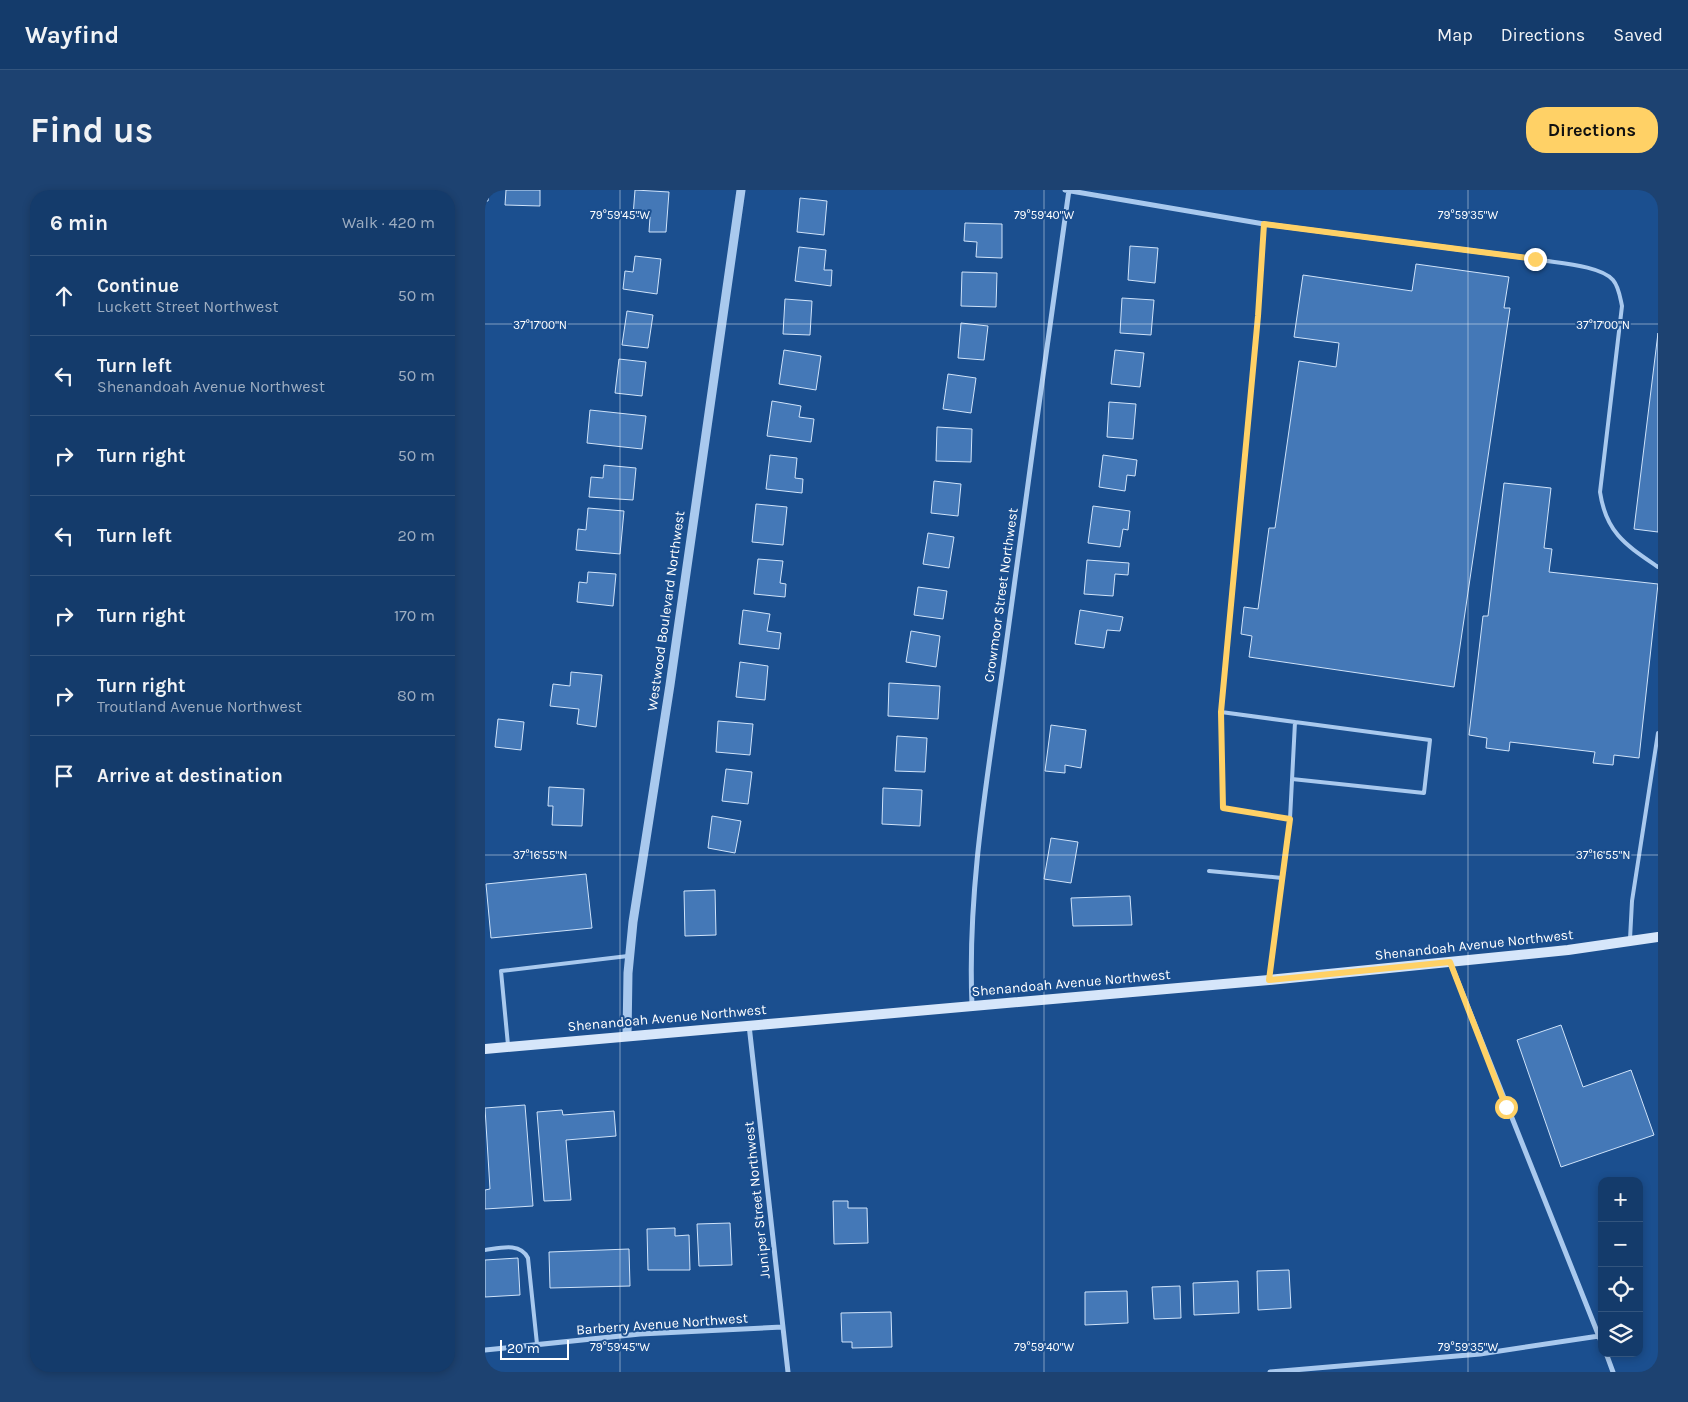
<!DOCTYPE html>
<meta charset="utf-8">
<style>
:root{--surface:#143b6b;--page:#1d4271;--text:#f1f3f6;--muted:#9dadc1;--line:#33557e;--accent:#ffd166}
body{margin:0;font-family:Karla,sans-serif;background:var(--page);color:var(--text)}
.controls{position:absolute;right:15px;bottom:15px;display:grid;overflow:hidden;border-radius:10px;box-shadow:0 2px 8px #0003}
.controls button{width:45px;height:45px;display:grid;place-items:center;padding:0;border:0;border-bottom:1px solid var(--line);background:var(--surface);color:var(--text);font:25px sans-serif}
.scale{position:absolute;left:15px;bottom:12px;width:69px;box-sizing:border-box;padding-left:5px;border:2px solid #fff;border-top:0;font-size:14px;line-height:18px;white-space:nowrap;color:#fff;-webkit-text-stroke:4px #1b4f8f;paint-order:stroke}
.stop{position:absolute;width:15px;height:15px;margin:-11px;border:4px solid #ffd166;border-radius:50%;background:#fff}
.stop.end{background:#ffd166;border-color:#fff;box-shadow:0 1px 5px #0008}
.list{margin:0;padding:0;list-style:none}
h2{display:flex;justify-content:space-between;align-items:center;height:65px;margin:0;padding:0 20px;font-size:21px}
h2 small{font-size:16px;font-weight:400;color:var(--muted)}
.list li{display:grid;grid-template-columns:32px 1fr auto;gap:15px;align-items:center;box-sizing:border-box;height:80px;padding:0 20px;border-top:1px solid var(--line)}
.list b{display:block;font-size:19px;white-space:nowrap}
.list p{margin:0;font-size:16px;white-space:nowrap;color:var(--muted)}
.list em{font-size:16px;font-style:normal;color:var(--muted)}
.icon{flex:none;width:28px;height:28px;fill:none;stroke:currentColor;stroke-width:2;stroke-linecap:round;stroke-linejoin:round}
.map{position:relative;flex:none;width:1173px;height:1182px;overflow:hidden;border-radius:20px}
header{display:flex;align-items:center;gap:30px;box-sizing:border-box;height:70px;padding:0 25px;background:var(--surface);border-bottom:1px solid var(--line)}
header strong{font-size:24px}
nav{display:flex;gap:28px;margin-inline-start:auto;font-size:18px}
.intro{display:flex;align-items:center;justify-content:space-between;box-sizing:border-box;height:120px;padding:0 30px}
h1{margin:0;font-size:35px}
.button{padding:12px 22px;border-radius:20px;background:var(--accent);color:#111;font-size:18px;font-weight:700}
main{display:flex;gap:30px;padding:0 30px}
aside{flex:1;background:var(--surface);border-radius:20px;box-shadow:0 2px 8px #0003}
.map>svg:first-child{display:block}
</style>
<header>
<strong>Wayfind</strong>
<nav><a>Map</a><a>Directions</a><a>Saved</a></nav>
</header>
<div class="intro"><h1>Find us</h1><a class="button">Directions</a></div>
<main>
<aside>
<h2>6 min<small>Walk · 420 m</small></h2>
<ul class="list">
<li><svg class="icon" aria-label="ahead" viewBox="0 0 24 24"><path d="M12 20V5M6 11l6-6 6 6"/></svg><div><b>Continue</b><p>Luckett Street Northwest</p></div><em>50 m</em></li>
<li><svg class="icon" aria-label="left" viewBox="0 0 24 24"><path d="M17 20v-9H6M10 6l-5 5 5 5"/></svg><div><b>Turn left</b><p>Shenandoah Avenue Northwest</p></div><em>50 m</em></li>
<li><svg class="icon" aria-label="right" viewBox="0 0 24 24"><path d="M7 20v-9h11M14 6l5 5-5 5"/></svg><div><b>Turn right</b></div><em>50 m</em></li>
<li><svg class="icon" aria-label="left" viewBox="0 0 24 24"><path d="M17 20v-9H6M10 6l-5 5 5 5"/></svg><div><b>Turn left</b></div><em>20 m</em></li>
<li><svg class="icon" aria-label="right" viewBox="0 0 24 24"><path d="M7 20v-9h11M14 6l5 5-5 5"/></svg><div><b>Turn right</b></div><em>170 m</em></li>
<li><svg class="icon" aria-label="right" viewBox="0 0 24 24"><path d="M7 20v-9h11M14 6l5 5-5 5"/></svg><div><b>Turn right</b><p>Troutland Avenue Northwest</p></div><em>80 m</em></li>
<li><svg class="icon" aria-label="arrive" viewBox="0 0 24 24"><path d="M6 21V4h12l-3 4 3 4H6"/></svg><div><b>Arrive at destination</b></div></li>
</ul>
</aside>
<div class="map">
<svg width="1173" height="1182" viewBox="0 0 1173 1182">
<rect width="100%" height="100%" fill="#1b4f8f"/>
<path fill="#4478b7" stroke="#cfe3fa" d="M0,0H4L3,11H0Z
M21,0H55V16L20,15Z
M150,0L184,2L181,42H164L165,27L148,26Z
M315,8L342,11L339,45L312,42Z
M480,33L517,34V68L491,67L492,52L479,51Z
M645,56L673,58L670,93L643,90Z
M314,57L341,60L339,80H347L346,96L310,91Z
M150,66L176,69L172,104L138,99L140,81L148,82Z
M931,74L1024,87L1019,118H1025L969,497L764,467L767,446L756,444L759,417L773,419L784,338H790L814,171L851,177L854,153L809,147L818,85L927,101Z
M477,82L512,83L511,117L476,116Z
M637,108L669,110L666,145L635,143Z
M300,109L327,111L325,145L298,144Z
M142,121L168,125L163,158L137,155Z
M476,133L503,136L499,170L473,168Z
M1173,143V342L1149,339Z
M299,160L336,166L331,200L294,194Z
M630,160L659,163L655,197L626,194Z
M134,169L161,172L157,206L130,203Z
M463,184L491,188L486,223L458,219Z
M287,211L316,216L314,227L329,229L326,252L282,246Z
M624,212L651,214L648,249L622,247Z
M105,220L161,226L157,259L102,253Z
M452,237L487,239L486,272L451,271Z
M285,265L312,268L310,288L318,289L317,303L281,299Z
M618,265L652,270L650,286L642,285L640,301L614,297Z
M119,275L151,278L148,310L104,307L106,287L118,288Z
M449,291L476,294L473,326L446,323Z
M1019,293L1066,298L1059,358L1067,359L1064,382L1173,394L1154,568L1129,565L1128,575L1108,573L1110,562L1025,552L1024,561L1001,558L1002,548L984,545L998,426H1003Z
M271,314L302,317L298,355L267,352Z
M608,316L645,321L643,340L638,339L635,357L603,353Z
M103,318L139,321L135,364L91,360L93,339L101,340Z
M443,343L469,347L464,378L438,374Z
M273,369L298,371L295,393L301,394L300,407L269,404Z
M602,370L644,373L643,385L630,384L628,406L599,404Z
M103,382L131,384L128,416L92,412L94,392L102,393Z
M433,397L462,401L458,429L429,425Z
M258,420L285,424L282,441L296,443L294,459L254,454Z
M595,420L638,427L635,441L622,440L619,458L590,454Z
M426,441L455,446L451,477L421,472Z
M255,472L283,476L280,510L251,507Z
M86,482L117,485L111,537L92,534L94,519L65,516L68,494L85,496Z
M404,493L455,496L453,529L403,526Z
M13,529L39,532L36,560L10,557Z
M233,531L268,534L265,565L231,562Z
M566,535L601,540L596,578L580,575V583L560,581Z
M412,546L442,548L440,582L410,581Z
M241,579L267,582L263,614L237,611Z
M64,597L99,599L97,636L67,635L68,616H63Z
M398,598L437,600L435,636L397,634Z
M227,626L256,631L250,663L223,658Z
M566,648L593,652L586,693L559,689Z
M101,684L107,738L6,748L1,694Z
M230,700L231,745L200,746L199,701Z
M645,706L647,735L588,736L586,708Z
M1076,835L1098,897L1146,880L1169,945L1076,977L1032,850Z
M40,915L48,1016L0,1019V1000L5,999L0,918Z
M77,920L78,925L129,921L131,946L81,950L86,1010L59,1011L52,922Z
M348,1011H363V1018H382L383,1053L349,1054Z
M245,1033L247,1075L214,1076L212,1034Z
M190,1038V1046L204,1045L205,1080H163L162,1039Z
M144,1059L145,1096L65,1098L64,1062Z
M33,1068L35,1105L0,1107V1070Z
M804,1080L806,1118L773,1120L772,1081Z
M753,1091L754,1123L709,1125L708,1093Z
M695,1096L696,1128L669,1129L667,1097Z
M642,1101L643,1133L600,1135V1102Z
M406,1122L407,1157L367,1158V1152H357L356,1123Z"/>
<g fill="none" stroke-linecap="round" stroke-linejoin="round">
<path stroke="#a9c9ee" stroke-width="4" d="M779,34L773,126L736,522L810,532L805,629L784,790
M1050,69C1070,73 1115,75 1128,90C1134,97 1135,107 1137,116L1115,302C1121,343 1141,355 1173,377
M736,522L738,618L805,629
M807,589L939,603L945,550L810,532
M724,681L797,688
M1145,749L1147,711L1173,543
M23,855L16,781L143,766
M0,1060C15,1058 35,1052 43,1068L52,1154"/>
<path stroke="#a9c9ee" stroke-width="5" d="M580,0L779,34L1050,69
M965,772L1117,1154
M487,815C482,699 503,584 519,470C540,313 562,157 584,0
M264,835L303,1182
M0,1160L155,1144L297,1137
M1121,1163L1128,1182
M785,1182L995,1164L1114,1146"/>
<path stroke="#a9c9ee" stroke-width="9" d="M142,846L143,783L148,732L185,495L256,0"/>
<path stroke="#d6e6fa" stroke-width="10" d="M0,859L784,790L1083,760L1173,747"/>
</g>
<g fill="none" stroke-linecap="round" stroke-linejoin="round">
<path stroke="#ffd166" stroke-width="6" d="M1021,917L965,772L784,790L805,629L738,618L736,522L773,126L779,34L1050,69"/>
</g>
<path fill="none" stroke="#fff" stroke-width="1" stroke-opacity="0.45" d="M135,0V1182M559,0V1182M983,0V1182M0,134H1173M0,665H1173"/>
<g text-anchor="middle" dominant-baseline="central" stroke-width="4" stroke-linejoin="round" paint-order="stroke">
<g font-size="14" fill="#fff" stroke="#1b4f8f">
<text transform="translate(516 405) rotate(-82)">Crowmoor Street Northwest</text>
<text transform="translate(181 421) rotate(-82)">Westwood Boulevard Northwest</text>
<text transform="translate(989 755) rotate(-6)">Shenandoah Avenue Northwest</text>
<text transform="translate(586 793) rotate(-5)">Shenandoah Avenue Northwest</text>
<text transform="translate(182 828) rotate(-5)">Shenandoah Avenue Northwest</text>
<text transform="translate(272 1010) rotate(-96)">Juniper Street Northwest</text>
<text transform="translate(177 1134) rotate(-4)">Barberry Avenue Northwest</text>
</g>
</g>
<g font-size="12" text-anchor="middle" fill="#fff" stroke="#1b4f8f" stroke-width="4" stroke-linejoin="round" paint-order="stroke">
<text x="135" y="29">79°59'45"W</text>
<text x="559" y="29">79°59'40"W</text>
<text x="983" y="29">79°59'35"W</text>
<text x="55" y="139">37°17'00"N</text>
<text x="1118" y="139">37°17'00"N</text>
<text x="55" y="669">37°16'55"N</text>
<text x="1118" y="669">37°16'55"N</text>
<text x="135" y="1161">79°59'45"W</text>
<text x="559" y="1161">79°59'40"W</text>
<text x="983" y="1161">79°59'35"W</text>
</g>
</svg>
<div class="controls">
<button>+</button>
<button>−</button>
<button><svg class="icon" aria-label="locate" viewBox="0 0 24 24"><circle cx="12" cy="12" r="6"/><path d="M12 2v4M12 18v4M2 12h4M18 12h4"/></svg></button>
<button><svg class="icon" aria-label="layers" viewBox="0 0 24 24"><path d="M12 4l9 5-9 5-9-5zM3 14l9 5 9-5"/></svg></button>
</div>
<div class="scale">20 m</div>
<div class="stop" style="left:1021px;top:917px"></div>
<div class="stop end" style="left:1050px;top:69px"></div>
</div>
</main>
